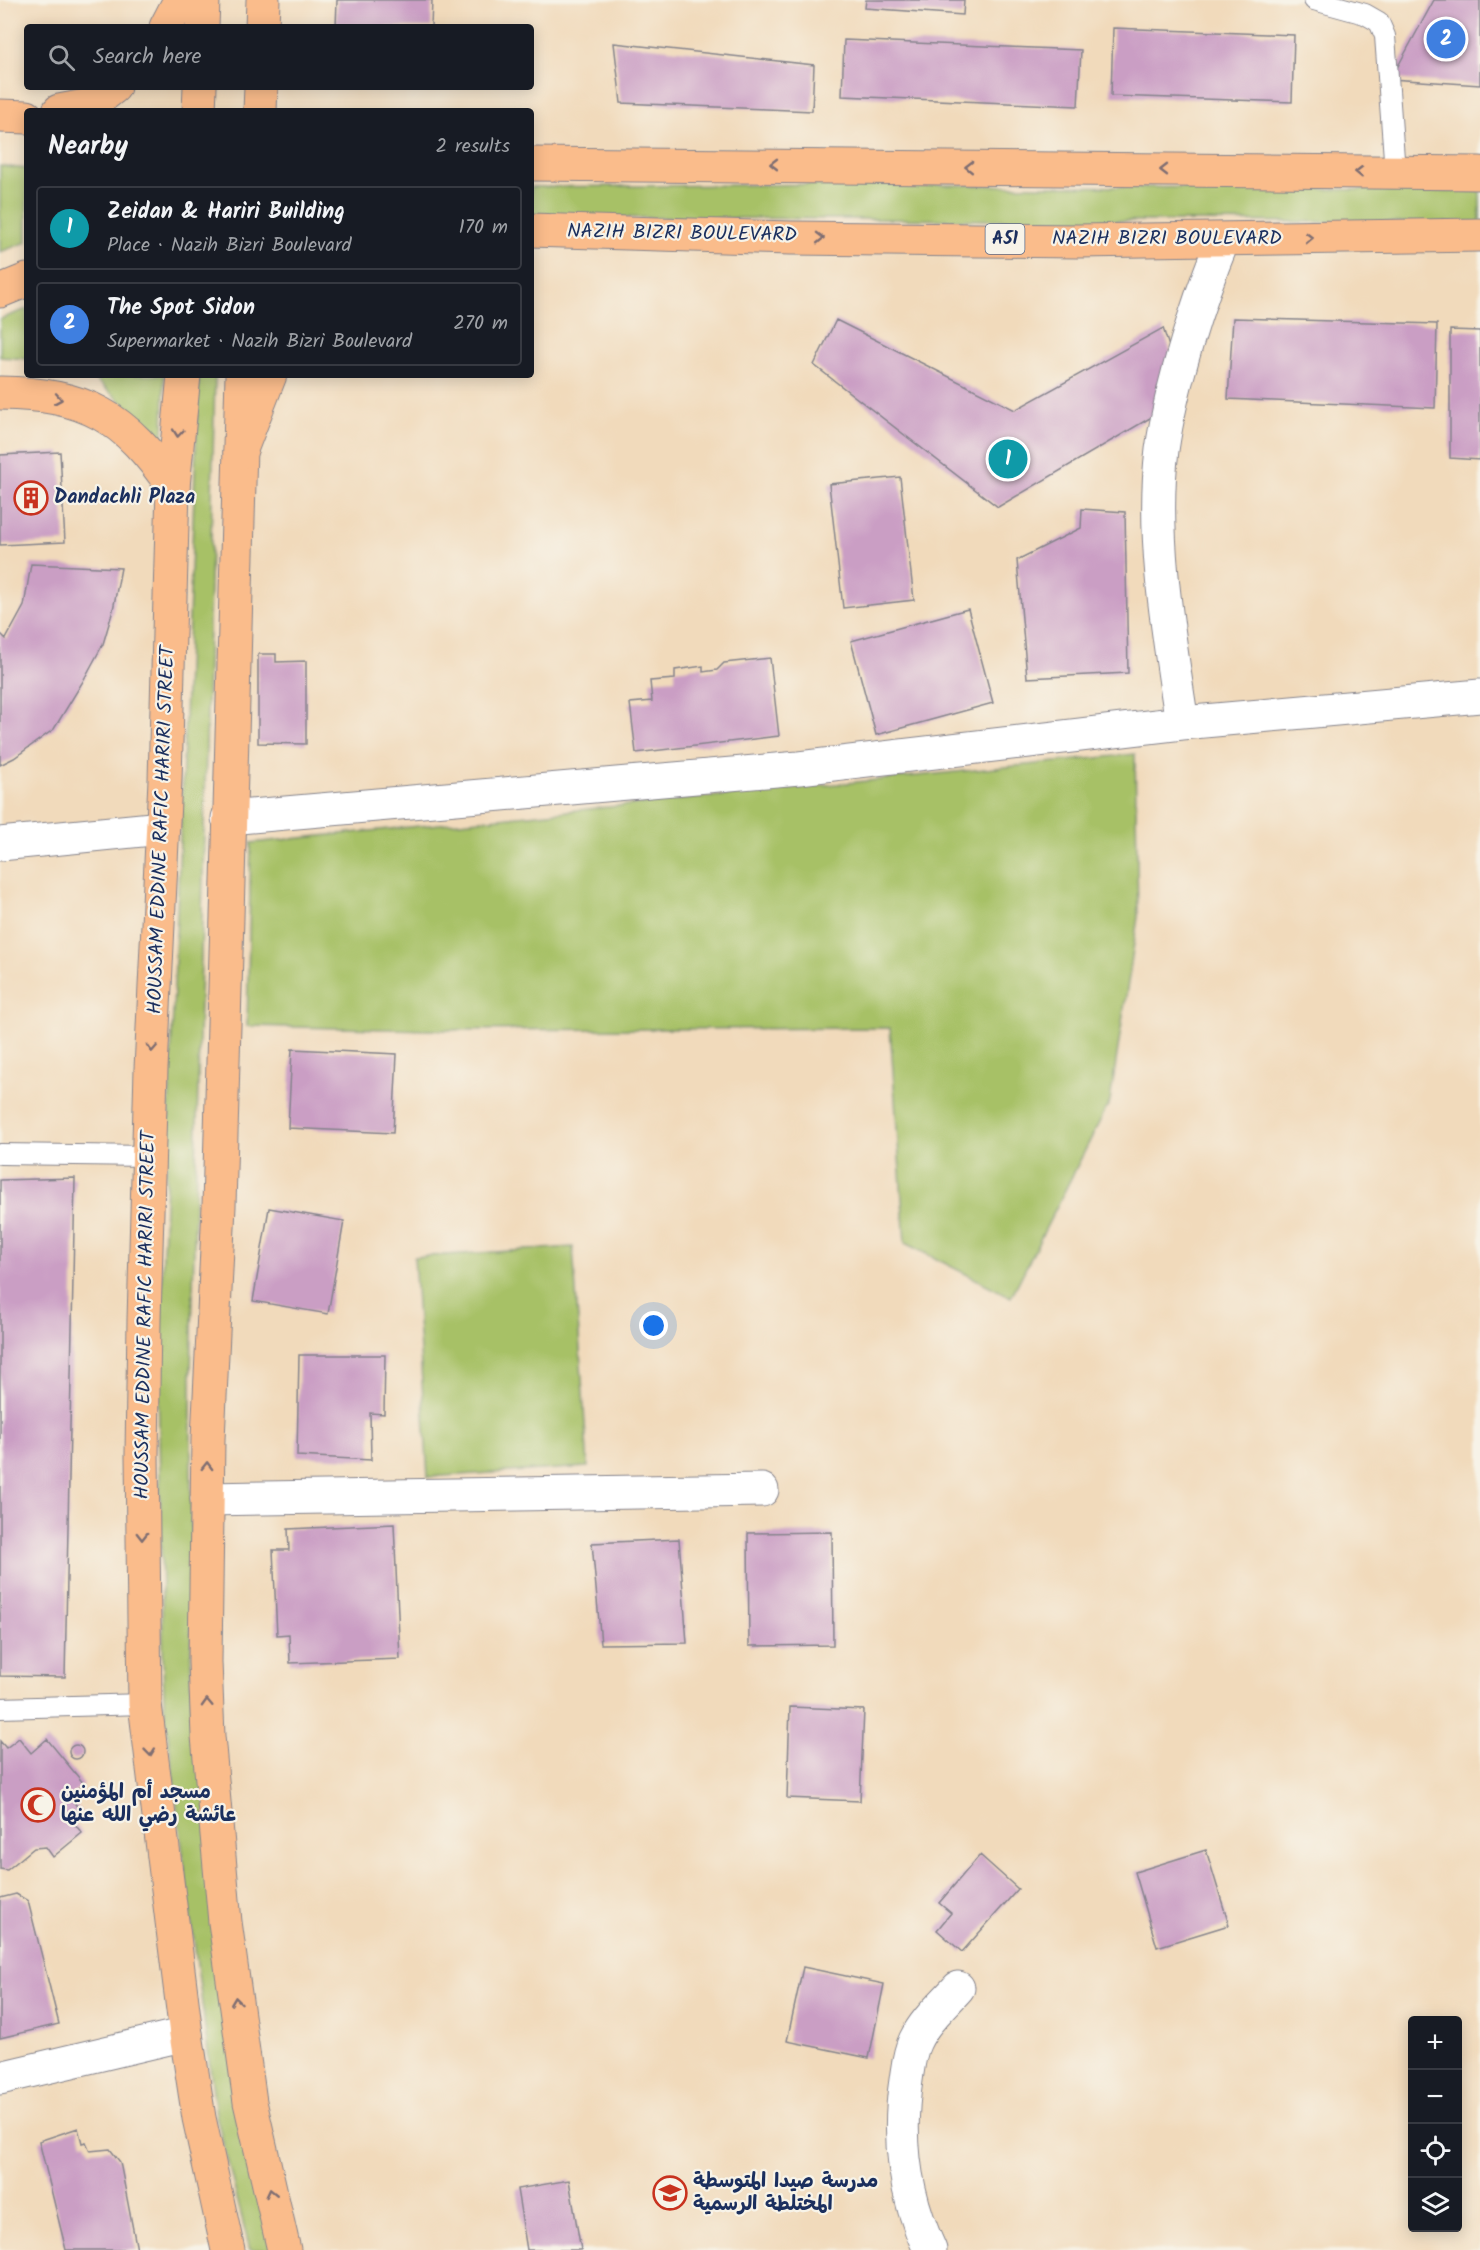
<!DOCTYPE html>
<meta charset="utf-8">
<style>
:root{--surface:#171b24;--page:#242831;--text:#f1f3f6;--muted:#9ea1a6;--line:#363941;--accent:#0b8043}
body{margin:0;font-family:Kalam,"Playpen Sans Arabic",sans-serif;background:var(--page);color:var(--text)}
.controls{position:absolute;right:18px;bottom:18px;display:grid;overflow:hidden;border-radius:6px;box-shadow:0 3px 15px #0003}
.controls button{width:54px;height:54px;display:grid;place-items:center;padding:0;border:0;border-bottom:2px solid var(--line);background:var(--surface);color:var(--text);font:30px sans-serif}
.you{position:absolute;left:654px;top:1326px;width:21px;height:21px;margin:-15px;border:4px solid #fff;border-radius:50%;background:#1a73e8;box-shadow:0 0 0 9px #1a73e833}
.badge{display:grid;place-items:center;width:39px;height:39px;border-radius:50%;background:var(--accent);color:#fff;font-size:20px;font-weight:700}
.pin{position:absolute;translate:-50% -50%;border:3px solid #fff;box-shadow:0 2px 6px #0006}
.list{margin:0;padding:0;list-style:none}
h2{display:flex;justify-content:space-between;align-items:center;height:78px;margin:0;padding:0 24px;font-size:26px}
h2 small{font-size:20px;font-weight:400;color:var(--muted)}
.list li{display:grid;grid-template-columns:39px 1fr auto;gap:18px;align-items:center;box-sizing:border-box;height:84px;margin:0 12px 12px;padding:0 12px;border:2px solid var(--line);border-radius:6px}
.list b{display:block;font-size:22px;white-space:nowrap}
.list p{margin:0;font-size:20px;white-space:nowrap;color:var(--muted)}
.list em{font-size:20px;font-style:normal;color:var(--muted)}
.icon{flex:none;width:33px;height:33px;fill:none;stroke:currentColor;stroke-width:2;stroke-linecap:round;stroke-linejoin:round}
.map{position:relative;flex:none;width:1480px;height:2250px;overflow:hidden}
.search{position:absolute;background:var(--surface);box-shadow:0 3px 15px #0003;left:24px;top:24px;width:510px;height:66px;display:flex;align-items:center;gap:15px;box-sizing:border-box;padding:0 21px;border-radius:6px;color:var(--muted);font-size:22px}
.panel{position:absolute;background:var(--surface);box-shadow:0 3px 15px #0003;left:24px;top:108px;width:510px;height:270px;border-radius:6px}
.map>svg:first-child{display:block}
</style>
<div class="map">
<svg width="1480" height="2250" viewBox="0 0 1480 2250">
<rect width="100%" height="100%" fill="#f7f3e8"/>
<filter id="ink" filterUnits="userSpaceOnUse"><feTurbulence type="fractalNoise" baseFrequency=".0167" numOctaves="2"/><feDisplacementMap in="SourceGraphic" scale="12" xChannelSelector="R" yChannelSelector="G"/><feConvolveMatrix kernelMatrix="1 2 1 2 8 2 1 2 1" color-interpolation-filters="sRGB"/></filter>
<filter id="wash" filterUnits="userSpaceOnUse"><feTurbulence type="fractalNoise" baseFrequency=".008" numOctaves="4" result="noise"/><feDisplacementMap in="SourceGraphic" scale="24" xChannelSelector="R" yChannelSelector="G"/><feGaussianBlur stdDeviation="1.35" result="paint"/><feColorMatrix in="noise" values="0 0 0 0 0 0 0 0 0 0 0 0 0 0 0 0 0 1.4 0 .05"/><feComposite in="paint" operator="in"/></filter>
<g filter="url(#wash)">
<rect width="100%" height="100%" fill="#f1dabb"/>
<path fill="#a7c166" stroke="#617862" stroke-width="1.5" d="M0,166L27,169V242L0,252Z
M858,184L1480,191V223L531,217V187Z
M27,309V359L0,357V319Z
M90,375H164L163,450L141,419Z
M199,375H215L191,1375V1701L273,2250H250L216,2115L164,1703L158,1377Z
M1135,754L1138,917L1110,1101L1011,1297L905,1243L890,1028L431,1030L247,1026L251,843Z
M573,1247L588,1467L428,1477L414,1257Z"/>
<g id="blocks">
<path fill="#ca9ec4" d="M337,0H432L431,27H336Z
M866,0H964L963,15L865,8Z
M1434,0H1480V85L1391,79Z
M1113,28L1294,35L1292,102L1111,96Z
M844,40L1081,50L1078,106L842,96Z
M614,43L814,65L812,111L621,103Z
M1233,318L1437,324L1435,408L1228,399Z
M836,320L1015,410L1163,328L1175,365L1162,411L998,507L814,365Z
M1450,330L1480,331V460L1450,458Z
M60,452L65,542L0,545V455Z
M900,477L914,600L843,608L829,484Z
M1082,509L1125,512L1128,673L1027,678L1017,560L1081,528Z
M31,564L121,568L113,610L103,644L82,683L54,729L14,758L0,765V633L6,639L24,606Z
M968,609L993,703L876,735L851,641Z
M258,654H276V662L306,661V744L258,743Z
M770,658L779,736L636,753L630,703L652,701L650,681L675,679V670L703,666V672L717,670L724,663Z
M292,1049L397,1054L393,1133L288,1128Z
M75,1178L65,1677L0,1676V1180Z
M269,1208L344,1221L328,1314L253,1301Z
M299,1355H385L384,1414L370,1413L371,1460L297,1456Z
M394,1524L400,1659L290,1663L289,1634L277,1635L273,1550H289L288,1529Z
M832,1532L833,1645L749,1646L748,1533Z
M679,1539L687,1643L601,1644L592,1543Z
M790,1707L864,1710L860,1801L787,1798Z
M19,1738L31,1753L47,1739L84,1784L69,1796L83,1814L73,1822L82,1833L53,1857L46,1847L34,1848L7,1870L0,1869V1741L6,1748Z
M69 1752a7 7 0 1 1 14 0a7 7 0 1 1-14 0Z
M1206,1850L1229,1925L1157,1947L1135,1872Z
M980,1855L1018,1889L962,1952L937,1930L951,1913L939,1903Z
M16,1894L28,1901L59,2024L0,2038V1898Z
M803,1967L884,1984L869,2058L787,2041Z
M78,2128L82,2143L86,2142L90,2151L110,2149L120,2162L137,2250H66L39,2141Z
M569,2180L581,2250H527L517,2189Z"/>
</g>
</g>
<g filter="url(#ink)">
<use href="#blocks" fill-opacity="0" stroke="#86848c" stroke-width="1.5"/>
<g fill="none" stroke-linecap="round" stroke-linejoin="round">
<defs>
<path id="lane" d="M1314,0L1365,14L1379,22L1385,36L1395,172
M0,1154L149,1156
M0,1708L145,1704"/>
<path id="street" d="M1182,723C1169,637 1151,536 1162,450C1171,386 1198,300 1223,240
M228,818L799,768L1182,723L1480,696
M0,844L162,828
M207,1499L762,1490
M0,2078L186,2034
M930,2250C905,2197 897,2138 906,2080C908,2067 909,2053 915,2041C925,2020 944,2004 958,1988"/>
<path id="primary" d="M202,27L203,0
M262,27L263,0
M199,111L200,87
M260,111L261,87
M184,375L173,487L165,780L151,1069L144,1320L142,1455L145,1704L186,2034L199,2118L228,2250
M242,375L219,1206L208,1439L205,1662L208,1736L225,1922L250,2102L284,2250"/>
<path id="highway" d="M166,27L180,0
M59,111L91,105L114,87
M0,116L27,117
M531,164L1480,173
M531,230L791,238L1078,241L1480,235
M0,291L27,280
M0,393C86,394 125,416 173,487
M240,452L270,375"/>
</defs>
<use href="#lane" stroke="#86848c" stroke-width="22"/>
<use href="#street" stroke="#86848c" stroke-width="35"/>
<use href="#primary" stroke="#86848c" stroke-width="35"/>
<use href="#highway" stroke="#86848c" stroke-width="35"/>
<use href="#lane" stroke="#fff" stroke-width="20"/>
<use href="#street" stroke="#fff" stroke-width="33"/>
<use href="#primary" stroke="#fabc8b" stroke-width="33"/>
<use href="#highway" stroke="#fabc8b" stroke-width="33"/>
</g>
<defs><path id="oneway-chevron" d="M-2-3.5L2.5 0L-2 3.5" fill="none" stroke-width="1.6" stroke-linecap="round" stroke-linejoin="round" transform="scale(1.5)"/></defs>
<g stroke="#7f6e72">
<use href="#oneway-chevron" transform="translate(774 164) rotate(-180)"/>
<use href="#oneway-chevron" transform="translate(969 167) rotate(-179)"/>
<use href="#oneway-chevron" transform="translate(1164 170) rotate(-180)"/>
<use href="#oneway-chevron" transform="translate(1359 172) rotate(-179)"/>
<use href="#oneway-chevron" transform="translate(820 238) rotate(-1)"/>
<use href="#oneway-chevron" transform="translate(1309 238) rotate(-1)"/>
<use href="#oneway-chevron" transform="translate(58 399) rotate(10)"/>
<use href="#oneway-chevron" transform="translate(178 433) rotate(95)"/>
<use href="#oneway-chevron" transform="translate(152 1048) rotate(93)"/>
<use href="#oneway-chevron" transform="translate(207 1466) rotate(-89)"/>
<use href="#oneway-chevron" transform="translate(142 1536) rotate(90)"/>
<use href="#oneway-chevron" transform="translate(207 1703) rotate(-92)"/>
<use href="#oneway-chevron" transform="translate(150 1752) rotate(84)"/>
<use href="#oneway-chevron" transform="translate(236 2001) rotate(-98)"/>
<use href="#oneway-chevron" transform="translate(271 2193) rotate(-103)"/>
</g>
</g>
<defs>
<symbol id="building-ring" viewBox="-11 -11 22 22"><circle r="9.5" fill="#f7f3e8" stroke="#c8321e" stroke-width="1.5"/><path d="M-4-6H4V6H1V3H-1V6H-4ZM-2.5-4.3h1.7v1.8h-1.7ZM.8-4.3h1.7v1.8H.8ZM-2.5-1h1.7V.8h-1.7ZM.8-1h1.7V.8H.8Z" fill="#c8321e"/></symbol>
<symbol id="mosque-ring" viewBox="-11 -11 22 22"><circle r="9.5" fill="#f7f3e8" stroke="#c8321e" stroke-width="1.5"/><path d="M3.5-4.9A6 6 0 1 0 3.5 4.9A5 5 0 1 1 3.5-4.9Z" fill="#c8321e"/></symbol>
<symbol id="school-ring" viewBox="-11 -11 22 22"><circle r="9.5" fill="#f7f3e8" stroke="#c8321e" stroke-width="1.5"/><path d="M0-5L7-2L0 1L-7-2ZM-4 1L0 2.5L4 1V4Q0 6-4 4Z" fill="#c8321e"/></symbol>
</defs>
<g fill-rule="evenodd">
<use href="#building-ring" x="12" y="479" width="38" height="38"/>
<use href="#mosque-ring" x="19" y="1786" width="38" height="38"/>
<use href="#school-ring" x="651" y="2174" width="38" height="38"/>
</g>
<g text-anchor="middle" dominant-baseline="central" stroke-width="4.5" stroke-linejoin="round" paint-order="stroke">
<rect fill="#f7f3e8" stroke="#5d6a87" stroke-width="1.5" x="985.5" y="224" width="39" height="30" rx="4.5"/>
<g font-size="18" font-weight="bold" fill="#1b2f5e">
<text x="1005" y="239">A51</text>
</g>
<g font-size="20" fill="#1b2f5e" stroke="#f7f3e8">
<text transform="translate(682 234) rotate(1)">NAZIH BIZRI BOULEVARD</text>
<text x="1167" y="239">NAZIH BIZRI BOULEVARD</text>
<text transform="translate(162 830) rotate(-88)">HOUSSAM EDDINE RAFIC HARIRI STREET</text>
<text transform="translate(146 1315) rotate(-89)">HOUSSAM EDDINE RAFIC HARIRI STREET</text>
</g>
<g font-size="20" font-weight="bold" fill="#1b2f5e" stroke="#f7f3e8" text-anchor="start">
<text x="54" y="498">Dandachli Plaza</text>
<text x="61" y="1793">مسجد أم المؤمنين<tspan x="61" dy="23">عائشة رضي الله عنها</tspan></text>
<text x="693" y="2182">مدرسة صيدا المتوسطة<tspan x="693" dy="23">المختلطة الرسمية</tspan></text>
</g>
</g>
</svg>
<div class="controls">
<button>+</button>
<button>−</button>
<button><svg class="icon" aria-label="locate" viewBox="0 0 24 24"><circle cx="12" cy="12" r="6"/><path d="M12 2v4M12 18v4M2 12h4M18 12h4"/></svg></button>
<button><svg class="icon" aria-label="layers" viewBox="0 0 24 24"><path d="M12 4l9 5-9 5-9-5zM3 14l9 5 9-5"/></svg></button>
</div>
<div class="you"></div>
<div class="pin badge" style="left:1008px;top:459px;background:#0f9aa8">1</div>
<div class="pin badge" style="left:1446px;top:39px;background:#3f7fe0">2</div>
<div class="search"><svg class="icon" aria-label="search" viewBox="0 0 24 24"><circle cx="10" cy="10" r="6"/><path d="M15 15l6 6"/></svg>Search here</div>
<section class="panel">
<h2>Nearby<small>2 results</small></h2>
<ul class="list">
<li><span class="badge" style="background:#0f9aa8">1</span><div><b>Zeidan &amp; Hariri Building</b><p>Place · Nazih Bizri Boulevard</p></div><em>170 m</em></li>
<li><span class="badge" style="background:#3f7fe0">2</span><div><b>The Spot Sidon</b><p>Supermarket · Nazih Bizri Boulevard</p></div><em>270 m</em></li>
</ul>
</section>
</div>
